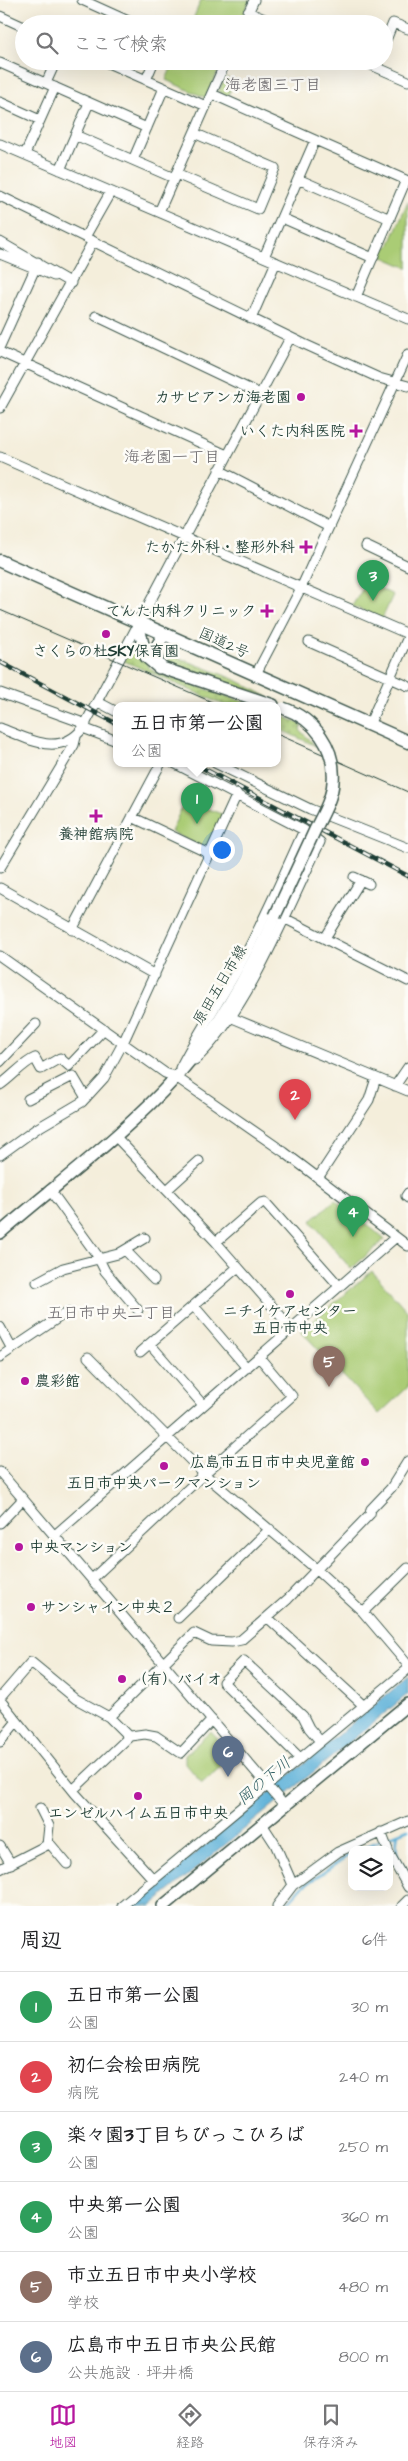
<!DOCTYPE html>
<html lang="ja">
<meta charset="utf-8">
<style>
:root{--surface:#fff;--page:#f2f2f2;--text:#202124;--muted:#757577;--line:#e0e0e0;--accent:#b5179e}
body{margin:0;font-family:"Architects Daughter","Klee One",sans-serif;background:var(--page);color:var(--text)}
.controls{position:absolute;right:15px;bottom:15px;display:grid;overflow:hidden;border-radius:10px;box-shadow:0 5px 20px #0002}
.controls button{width:45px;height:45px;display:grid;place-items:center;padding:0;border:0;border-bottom:1px solid var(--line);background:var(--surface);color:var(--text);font:25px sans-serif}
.you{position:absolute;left:221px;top:849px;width:18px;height:18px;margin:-12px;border:4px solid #fff;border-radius:50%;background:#1a73e8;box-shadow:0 0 0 8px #1a73e833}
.badge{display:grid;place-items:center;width:32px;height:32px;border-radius:50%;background:var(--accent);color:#fff;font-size:16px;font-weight:700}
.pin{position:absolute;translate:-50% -41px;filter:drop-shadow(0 1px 2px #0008)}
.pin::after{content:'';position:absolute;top:26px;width:18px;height:15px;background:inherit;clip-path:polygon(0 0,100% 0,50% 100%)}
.popup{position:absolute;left:113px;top:702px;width:168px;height:65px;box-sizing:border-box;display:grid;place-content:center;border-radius:10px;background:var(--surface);filter:drop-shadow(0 1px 4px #0005);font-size:16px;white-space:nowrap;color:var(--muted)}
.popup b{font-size:19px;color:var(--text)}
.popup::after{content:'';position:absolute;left:50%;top:100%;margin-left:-10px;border:10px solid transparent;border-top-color:var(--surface)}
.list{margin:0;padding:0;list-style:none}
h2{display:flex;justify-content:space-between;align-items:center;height:65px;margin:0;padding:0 20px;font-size:21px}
h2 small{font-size:16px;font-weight:400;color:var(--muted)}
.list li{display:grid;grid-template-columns:32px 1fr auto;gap:15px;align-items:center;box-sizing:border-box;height:70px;padding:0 20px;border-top:1px solid var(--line)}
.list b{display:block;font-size:19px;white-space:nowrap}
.list p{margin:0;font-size:16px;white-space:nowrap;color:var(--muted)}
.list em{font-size:16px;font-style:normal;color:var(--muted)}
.icon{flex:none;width:28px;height:28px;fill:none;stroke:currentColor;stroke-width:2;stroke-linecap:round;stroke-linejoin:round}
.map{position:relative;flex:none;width:408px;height:1906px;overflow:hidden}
.search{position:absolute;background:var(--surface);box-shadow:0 5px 20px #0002;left:15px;right:15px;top:15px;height:55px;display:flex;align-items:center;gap:12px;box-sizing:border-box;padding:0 18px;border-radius:28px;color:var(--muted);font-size:19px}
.sheet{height:485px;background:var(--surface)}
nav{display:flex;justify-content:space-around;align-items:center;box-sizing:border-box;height:70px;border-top:1px solid var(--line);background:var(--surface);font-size:14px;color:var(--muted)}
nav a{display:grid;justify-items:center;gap:2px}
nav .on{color:var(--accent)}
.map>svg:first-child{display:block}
</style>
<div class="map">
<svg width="408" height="1906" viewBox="0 0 408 1906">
<defs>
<pattern id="grass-dots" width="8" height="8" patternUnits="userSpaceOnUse" patternTransform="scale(1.25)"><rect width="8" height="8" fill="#aacc75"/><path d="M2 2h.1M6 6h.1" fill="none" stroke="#8aa761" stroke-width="1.8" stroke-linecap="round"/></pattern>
</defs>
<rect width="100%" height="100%" fill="#fdfcf7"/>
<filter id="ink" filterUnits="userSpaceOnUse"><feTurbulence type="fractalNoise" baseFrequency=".02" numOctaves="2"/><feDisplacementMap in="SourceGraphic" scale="10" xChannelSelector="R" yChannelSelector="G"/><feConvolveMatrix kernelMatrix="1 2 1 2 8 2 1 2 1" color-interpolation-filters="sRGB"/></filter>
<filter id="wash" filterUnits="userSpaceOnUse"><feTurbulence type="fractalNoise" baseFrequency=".0096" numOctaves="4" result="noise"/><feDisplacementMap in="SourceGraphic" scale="20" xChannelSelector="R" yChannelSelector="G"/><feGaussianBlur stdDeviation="1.12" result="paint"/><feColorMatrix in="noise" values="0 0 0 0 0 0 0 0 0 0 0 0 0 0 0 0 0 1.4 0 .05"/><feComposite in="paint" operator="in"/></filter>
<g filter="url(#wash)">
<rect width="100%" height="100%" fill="#f4eedb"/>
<path fill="url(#grass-dots)" stroke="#648454" d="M225,77L234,81L227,98L221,96L219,90Z
M137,640L148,666L155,672L253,705H224L124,661Z
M175,652L174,656L234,679L268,697L171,664L167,659L168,655Z
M277,713L302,725L300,730L316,746L277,728Z"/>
<path fill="#aacc75" stroke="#648454" d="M201,0H250L239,24H191Z
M174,61H223L206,98L166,80Z
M408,201V268L381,256L384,247L389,246Z
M367,582L393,595L382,619L352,606Z
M185,800L224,815L208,850L171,832Z
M335,1200L385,1239L351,1269L311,1221Z
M372,1271L408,1312V1387L379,1414L301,1331Z
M211,1731L233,1756L202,1783L185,1763V1755Z"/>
<path fill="#5cb0d8" stroke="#3e7686" d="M408,1677V1694L151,1906H131Z"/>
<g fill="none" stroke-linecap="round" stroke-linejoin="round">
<path stroke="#5cb0d8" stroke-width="2.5" d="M398,1833C394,1853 397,1856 408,1873
M386,1838L408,1829
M359,1850L381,1840
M285,1906L302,1887L352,1853"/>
</g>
</g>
<g filter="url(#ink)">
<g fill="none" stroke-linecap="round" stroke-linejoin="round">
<defs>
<path id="minor" d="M82,0L135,24
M248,12L276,24
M0,16L24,27
M243,24L254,0
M384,45L393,23L408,29
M103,61L206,106
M362,61L408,81
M0,63L147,128
M146,80L154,61
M46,83L56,61
M212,94L315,140
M0,102L40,120
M75,135L174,178
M0,144L408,319
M25,154L55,87
M133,160L164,88
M60,170L89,103
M176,174L258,209L275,168L194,133
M298,179L390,219
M0,196L304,344L379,378L408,386
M159,212L226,61
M282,218L373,258
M85,237L110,193
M0,242L71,283
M0,254L54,276
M264,257L315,140L406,180L356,297
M96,316L260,394
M251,319L276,262
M0,346L38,262
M0,352L227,455
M0,408L93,241
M0,457L408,634
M219,470L329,527
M366,546L408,566
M309,642L408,686
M256,674L301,588L408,354
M0,693L86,724
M98,702L117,712
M369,725L408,637
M0,728C29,739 59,758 83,728L290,338
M83,728L117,741
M174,763L304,830L320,842C289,906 247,1013 195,1060
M215,763L310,809L408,848
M132,817L210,854
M0,868L74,745L76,737
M354,877L369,884
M0,888L155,975
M284,918L408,981
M72,930L161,763
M325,938L361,880
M0,956L165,1073L176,1077L284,1152L408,1246
M230,1017L408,1091
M0,1062L36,1024
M180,1068C197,1034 218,1004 236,972C262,926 282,878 304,830
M0,1085C12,1077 23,1063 35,1058L41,1069L60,1058L69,1066L104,1029
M395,1086L408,1067
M28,1099L73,1076L86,1098
M115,1136L216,1242L292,1329
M0,1155L36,1129L82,1102L104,1078L123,1043L237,794
M318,1178L369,1100L376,1078
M50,1190L97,1255L105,1271L138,1310
M167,1190L199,1161
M408,1193L406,1196L408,1198
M216,1242L261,1203L265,1202L340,1287
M126,1251L154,1280
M37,1282L63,1268L118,1254L145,1238
M194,1306L247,1368
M0,1327L12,1349
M150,1344L203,1405
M140,1352L238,1267
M0,1357L67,1312
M88,1357L204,1474L316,1569L363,1612L408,1665
M0,1472L284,1805
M0,1523L23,1499
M55,1535L396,1237
M92,1579L204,1474L292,1396L259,1357
M363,1612L408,1568
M178,1618L270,1529
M268,1618L364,1706
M0,1698L31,1662L76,1699L109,1717L129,1737
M0,1700L75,1793L154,1880
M109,1717L194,1633L211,1641L232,1642L241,1640L288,1599L370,1514L371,1509L391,1488L408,1461
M0,1742L17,1721
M300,1758L223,1682L244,1661L303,1716L309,1728L320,1741
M73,1790L130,1736L145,1734L156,1736L181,1753L212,1720
M40,1808L49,1826L47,1845
M262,1824L275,1844L293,1885
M381,1832L388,1850
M0,1846L11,1864
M389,1853L408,1887
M0,1869L47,1845H51L67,1864
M122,1906L408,1669
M277,1906L293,1885L338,1852L408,1821
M402,1906L408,1900"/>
<path id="major" d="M138,623L146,657L159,668
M165,635C155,645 151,656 162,668L273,705
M0,1233C59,1182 124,1135 176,1077C218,1030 249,973 275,916
M163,1906L408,1704"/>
<path id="highway" d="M0,561L408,742"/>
</defs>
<use href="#minor" stroke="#3f584d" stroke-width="11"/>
<use href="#major" stroke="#3f584d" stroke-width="14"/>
<use href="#highway" stroke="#3f584d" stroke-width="15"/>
<use href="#minor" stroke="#fff" stroke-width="9"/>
<use href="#major" stroke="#fff" stroke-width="11"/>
<use href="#highway" stroke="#fff" stroke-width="12"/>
<path stroke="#1f3d34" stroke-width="1" d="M0,610L219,705
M277,734L408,792"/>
<defs>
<path id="rail" d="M0,662L117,724
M193,763L408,876"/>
</defs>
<use href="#rail" stroke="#1f3d34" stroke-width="4.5"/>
<use href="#rail" stroke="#fdfcf7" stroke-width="2.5" stroke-dasharray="8" stroke-linecap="butt"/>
<defs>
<path id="major-bridge" d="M275,916C288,888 301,860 314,832C321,817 332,800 333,782C336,748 315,719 283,708"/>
</defs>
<use href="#major-bridge" stroke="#3f584d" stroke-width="14" stroke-linecap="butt"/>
<use href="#major-bridge" stroke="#fff" stroke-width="11"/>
</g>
</g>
<g fill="#b5179e" stroke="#fdfcf7" stroke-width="2">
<circle cx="301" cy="397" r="5"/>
<path d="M353.5 423.5h5v5h5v5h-5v5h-5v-5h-5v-5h5z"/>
<path d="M303.5 539.5h5v5h5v5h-5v5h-5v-5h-5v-5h5z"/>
<path d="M264.5 603.5h5v5h5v5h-5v5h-5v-5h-5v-5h5z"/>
<circle cx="106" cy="634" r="5"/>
<path d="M93.5 808.5h5v5h5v5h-5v5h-5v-5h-5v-5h5z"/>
<circle cx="290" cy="1294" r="5"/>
<circle cx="25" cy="1381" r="5"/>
<circle cx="365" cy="1462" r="5"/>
<circle cx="164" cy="1466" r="5"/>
<circle cx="19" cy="1547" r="5"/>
<circle cx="31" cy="1607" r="5"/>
<circle cx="122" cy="1679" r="5"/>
<circle cx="138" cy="1796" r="5"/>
</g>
<g text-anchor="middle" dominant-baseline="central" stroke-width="5" stroke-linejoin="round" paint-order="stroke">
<g font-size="15" font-weight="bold" fill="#1f3d34" stroke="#fdfcf7" text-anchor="end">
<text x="291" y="397">カサビアンカ海老園</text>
<text x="345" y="431">いくた内科医院</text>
<text x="295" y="547">たかた外科・整形外科</text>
<text x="256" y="611">てんた内科クリニック</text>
<text x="106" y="651" text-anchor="middle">さくらの杜SKY保育園</text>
<text x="96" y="834" text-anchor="middle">養神館病院</text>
<text x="290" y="1311" text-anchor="middle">ニチイケアセンター<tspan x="290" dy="17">五日市中央</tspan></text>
<text x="35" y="1381" text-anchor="start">農彩館</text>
<text x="355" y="1462">広島市五日市中央児童館</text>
<text x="164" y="1483" text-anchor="middle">五日市中央パークマンション</text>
<text x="29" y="1547" text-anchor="start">中央マンション</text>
<text x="41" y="1607" text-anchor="start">サンシャイン中央２</text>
<text x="132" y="1679" text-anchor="start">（有）バイオ</text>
<text x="138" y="1813" text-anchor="middle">エンゼルハイム五日市中央</text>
</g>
<g font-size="15" fill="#1f3d34" stroke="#fdfcf7">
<text transform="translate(224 643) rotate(24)">国道2号</text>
<text transform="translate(220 985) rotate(-59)">原田五日市線</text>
</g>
<g font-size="16" fill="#666367" stroke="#fdfcf7">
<text x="273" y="85">海老園三丁目</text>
<text x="172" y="457">海老園一丁目</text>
<text x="111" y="1313">五日市中央二丁目</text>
</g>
<g font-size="16" font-style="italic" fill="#316065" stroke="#fdfcf7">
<text transform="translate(264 1781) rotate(-40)">岡の下川</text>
</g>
</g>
</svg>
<div class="controls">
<button><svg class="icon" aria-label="layers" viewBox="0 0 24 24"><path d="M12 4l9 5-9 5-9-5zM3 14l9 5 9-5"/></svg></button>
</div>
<div class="you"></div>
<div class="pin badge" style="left:197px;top:824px;background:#2e9e5b">1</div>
<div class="popup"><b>五日市第一公園</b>公園</div>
<div class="pin badge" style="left:295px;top:1120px;background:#e0444e">2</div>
<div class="pin badge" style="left:373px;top:601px;background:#2e9e5b">3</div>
<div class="pin badge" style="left:353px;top:1237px;background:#2e9e5b">4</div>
<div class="pin badge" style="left:329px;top:1387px;background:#8d6e63">5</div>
<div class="pin badge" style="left:228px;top:1777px;background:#5c6f8a">6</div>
<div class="search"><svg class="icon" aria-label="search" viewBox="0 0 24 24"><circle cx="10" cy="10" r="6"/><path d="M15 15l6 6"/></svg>ここで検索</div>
</div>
<section class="sheet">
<h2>周辺<small>6件</small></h2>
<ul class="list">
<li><span class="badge" style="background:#2e9e5b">1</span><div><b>五日市第一公園</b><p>公園</p></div><em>30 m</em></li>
<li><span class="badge" style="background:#e0444e">2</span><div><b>初仁会桧田病院</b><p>病院</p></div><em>240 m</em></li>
<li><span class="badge" style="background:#2e9e5b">3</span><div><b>楽々園3丁目ちびっこひろば</b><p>公園</p></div><em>250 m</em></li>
<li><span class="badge" style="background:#2e9e5b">4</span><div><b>中央第一公園</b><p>公園</p></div><em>360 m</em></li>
<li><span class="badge" style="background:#8d6e63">5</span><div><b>市立五日市中央小学校</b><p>学校</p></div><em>480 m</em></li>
<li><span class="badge" style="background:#5c6f8a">6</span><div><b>広島市中五日市央公民館</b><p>公共施設 · 坪井橋</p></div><em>800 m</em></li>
</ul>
</section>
<nav>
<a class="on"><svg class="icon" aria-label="map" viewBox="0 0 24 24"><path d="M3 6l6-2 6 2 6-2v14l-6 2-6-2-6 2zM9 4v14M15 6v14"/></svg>地図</a>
<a><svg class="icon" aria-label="directions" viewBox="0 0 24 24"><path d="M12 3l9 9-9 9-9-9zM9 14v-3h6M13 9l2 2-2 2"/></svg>経路</a>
<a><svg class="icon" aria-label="saved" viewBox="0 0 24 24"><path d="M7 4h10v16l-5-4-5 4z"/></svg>保存済み</a>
</nav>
